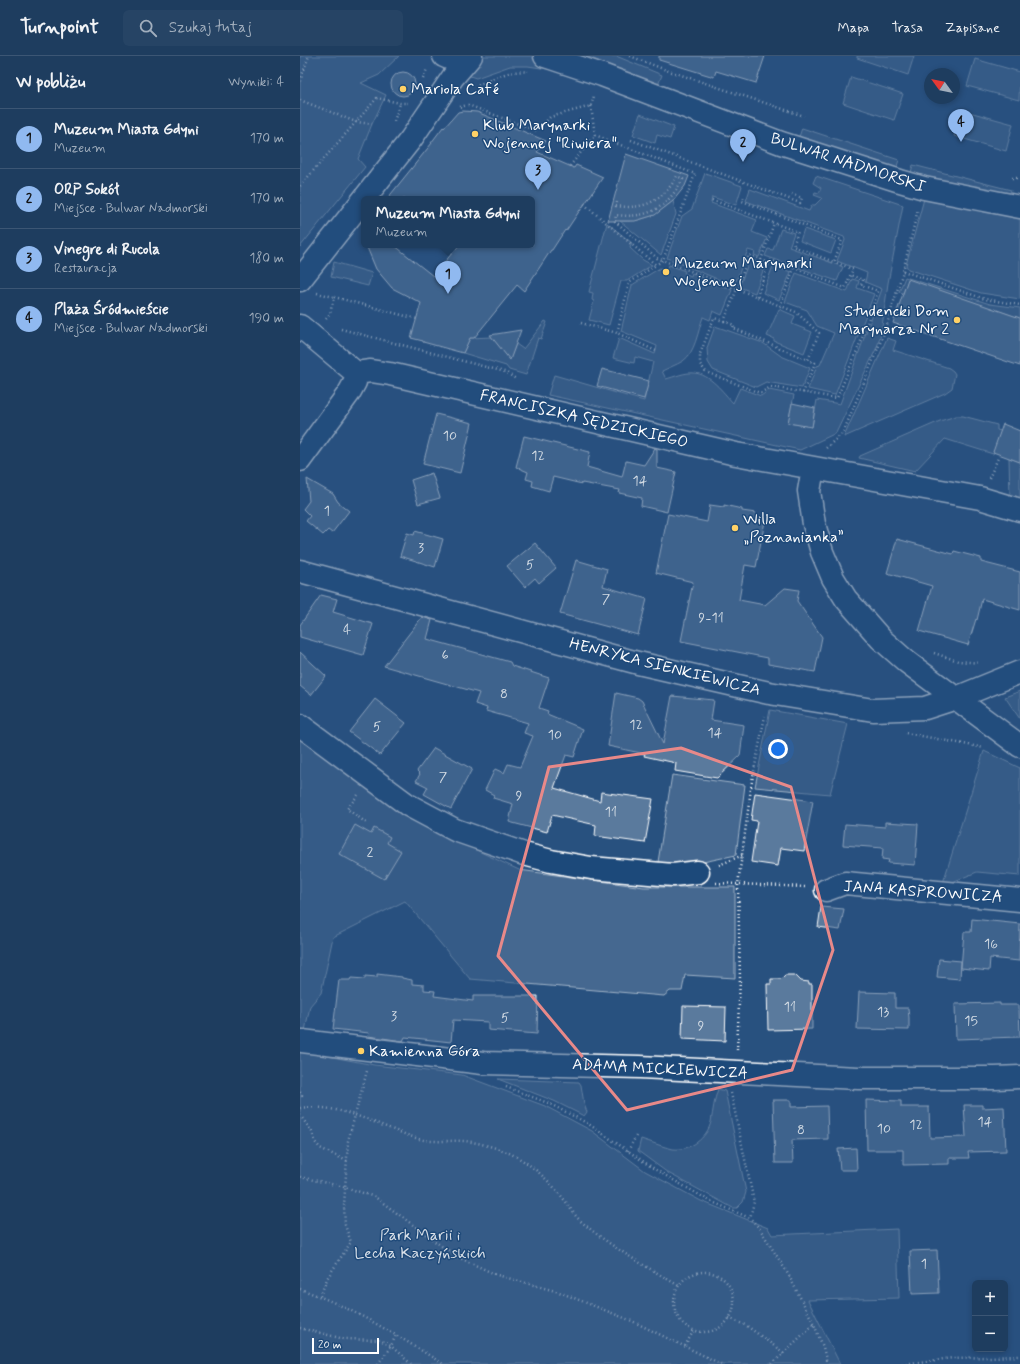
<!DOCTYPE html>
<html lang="pl">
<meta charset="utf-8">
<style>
:root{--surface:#1e3d5f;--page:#264465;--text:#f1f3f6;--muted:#a1aebd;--line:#3c5674;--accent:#90b9f0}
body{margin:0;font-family:Mynerve,sans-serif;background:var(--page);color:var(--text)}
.controls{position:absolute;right:12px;bottom:12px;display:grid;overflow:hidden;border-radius:6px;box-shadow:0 2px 6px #0003}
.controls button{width:36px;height:36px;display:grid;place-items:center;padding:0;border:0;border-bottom:1px solid var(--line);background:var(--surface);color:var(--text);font:20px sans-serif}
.compass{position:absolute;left:624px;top:12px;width:36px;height:36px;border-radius:50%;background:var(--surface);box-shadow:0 2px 6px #0003;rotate:303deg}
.scale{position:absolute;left:12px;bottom:10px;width:67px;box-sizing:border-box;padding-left:4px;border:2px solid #fff;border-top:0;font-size:11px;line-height:14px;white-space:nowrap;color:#fff;-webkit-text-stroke:3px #1f4a7a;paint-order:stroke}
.you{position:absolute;left:478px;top:693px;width:14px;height:14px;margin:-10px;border:3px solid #fff;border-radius:50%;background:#1a73e8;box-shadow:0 0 0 6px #1a73e833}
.badge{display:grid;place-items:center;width:26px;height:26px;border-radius:50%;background:var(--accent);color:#111;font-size:13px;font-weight:700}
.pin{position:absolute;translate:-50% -33px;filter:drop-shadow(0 1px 2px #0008)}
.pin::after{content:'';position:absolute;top:21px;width:14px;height:12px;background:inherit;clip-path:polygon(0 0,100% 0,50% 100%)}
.popup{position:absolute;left:61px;top:140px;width:174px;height:52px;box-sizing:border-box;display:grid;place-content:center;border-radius:6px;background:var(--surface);filter:drop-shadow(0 1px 3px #0005);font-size:13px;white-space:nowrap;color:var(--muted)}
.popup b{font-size:15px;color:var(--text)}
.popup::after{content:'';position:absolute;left:50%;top:100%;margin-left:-8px;border:8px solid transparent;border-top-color:var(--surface)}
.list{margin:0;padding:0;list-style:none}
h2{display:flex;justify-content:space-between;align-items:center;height:52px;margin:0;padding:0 16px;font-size:17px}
h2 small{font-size:13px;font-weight:400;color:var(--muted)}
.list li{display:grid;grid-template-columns:26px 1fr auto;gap:12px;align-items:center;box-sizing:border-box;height:60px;padding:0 16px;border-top:1px solid var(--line)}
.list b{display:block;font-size:15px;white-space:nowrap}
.list p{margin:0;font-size:13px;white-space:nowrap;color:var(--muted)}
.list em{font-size:13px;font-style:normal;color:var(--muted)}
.icon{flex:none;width:22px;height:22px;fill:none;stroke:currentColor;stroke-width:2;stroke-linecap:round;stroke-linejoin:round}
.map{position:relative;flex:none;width:720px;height:1308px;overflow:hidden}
header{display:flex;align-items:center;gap:24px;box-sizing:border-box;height:56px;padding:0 20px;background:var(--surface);border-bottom:1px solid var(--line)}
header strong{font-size:19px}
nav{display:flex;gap:22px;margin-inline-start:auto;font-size:14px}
.search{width:280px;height:36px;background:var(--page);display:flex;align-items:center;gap:10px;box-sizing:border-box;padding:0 14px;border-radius:6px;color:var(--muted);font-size:15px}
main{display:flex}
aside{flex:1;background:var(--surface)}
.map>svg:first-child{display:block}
</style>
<header>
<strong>Turnpoint</strong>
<div class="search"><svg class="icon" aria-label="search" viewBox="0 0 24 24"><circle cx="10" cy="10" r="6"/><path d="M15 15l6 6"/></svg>Szukaj tutaj</div>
<nav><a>Mapa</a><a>Trasa</a><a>Zapisane</a></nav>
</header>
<main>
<aside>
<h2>W pobliżu<small>Wyniki: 4</small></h2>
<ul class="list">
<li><span class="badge">1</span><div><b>Muzeum Miasta Gdyni</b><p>Muzeum</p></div><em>170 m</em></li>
<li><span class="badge">2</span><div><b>ORP Sokół</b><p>Miejsce · Bulwar Nadmorski</p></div><em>170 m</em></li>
<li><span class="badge">3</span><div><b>Vinegre di Rucola</b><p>Restauracja</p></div><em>180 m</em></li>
<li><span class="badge">4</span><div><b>Plaża Śródmieście</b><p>Miejsce · Bulwar Nadmorski</p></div><em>190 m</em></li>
</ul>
</aside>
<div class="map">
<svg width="720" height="1308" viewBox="0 0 720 1308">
<rect width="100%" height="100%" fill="#28517f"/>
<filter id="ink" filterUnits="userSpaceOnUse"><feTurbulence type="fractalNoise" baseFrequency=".025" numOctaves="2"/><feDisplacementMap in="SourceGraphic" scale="8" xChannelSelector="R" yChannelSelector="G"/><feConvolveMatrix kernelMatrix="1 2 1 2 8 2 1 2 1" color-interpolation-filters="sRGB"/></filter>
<g filter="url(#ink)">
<path fill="#446890" stroke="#a2b4c8" d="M0,0H99L79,19L61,27L86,39L72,68L58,103L65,111L0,191Z
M178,0H236L261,15L228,10H210L176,22L170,20L166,15Z
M286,0H316L362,19L358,29Z
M557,0H614L608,19L557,2Z
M675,3L720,16L719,44L667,30Z
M551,21L603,38L594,64L543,47Z
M662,54L713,68L706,95L654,80Z
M340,58L374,71L370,83L357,79L355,87L333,79Z
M502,72L599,104L595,116L498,84Z
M613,109L711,134L708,145L610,120Z
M405,117L442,130L436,149L412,141L411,147L457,164L452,176L467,182L459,201L454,199L455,196L448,194L434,230L367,202L382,160L392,153Z
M516,120L603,149L588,227L581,278L577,291L536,377L500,394L248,339L254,319L344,345L353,306L335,301L334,307L313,302L319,282L355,298L357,290L321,275L332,229L360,212L367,215L369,209L385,215L384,217L391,220L392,217L408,224L407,227L414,230L415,227L432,234L422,259L413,255L410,264L403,261C398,275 395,297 383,305C376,309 368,312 362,315L366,323C374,321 385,316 394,317C410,318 423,336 433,347L440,332L461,340L469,334L494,339L488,367L512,371L517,344L540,348L582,233L565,226L567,217L537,205L545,184L544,181L446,145L450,133L509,155L512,149H515L522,142L514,139L515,136L519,137L521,132L513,127Z
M625,139L720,161V243L681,237L608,213L606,209Z
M373,145L376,158L361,199L320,165C341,167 358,158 373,145Z
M307,167L332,187L330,192L343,204L352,209L327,225H321L309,269L289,264L294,245L292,244L293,237L289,236Z
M481,173L494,177L489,191L543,211L537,225L465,200L468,193L473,194Z
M504,173L536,184L531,197L500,185Z
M450,203L465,209L455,237L439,231Z
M34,206L72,217L68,230L31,221Z
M473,210L491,216L479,244L463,237Z
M496,217L547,236L552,223L559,225L557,232L574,238L535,339L508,333L517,310L520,309L534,277L517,270L507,254L485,246Z
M605,221L690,248L720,252V262L608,224L603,237L599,236Z
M479,253L495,260L492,268L512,276L504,297L474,285V283L467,280Z
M245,265L247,266L241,283L238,282L226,319L209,314L206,310L163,297L170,282L192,281L210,303L216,288L223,293Z
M415,270L463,287L481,300L510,312L502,332L466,326L456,331L413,314L408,306L407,292Z
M587,282L596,285L593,294L649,312L653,315L655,318L652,332L645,337L544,381Z
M656,360H663L697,369V374L701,375L693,398L645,383L615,415L559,402L560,400L640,365Z
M709,402L720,406V445L710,442Z
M720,635V663L705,641Z
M470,654L548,668L530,738L455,731Z
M0,683L131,773L219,814L344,831H435V922L385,919L382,935H370L364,940L170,923L105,845L33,881L21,937L10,950L1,995L74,1009L162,1019L245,1050L292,1075L345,1115L401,1145L468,1172L472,1179L597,1173L599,1242L508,1244L540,1308H0Z
M684,695L720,712V820L677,816L642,830Z
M372,719L445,729L436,799L389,809L358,806Z
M198,1023L279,1026L281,1029L284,1048L287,1056L284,1060L254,1045Z
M418,1033L425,1035L446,1136L443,1146L437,1152H433L368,1117L338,1095L341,1083C351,1086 363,1091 373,1093C390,1095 407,1082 411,1066C413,1055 414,1044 418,1033Z"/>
<path fill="#5a7a9d" stroke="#fff" d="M359,0H465L456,27L416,15L414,21L359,4Z
M91 28a12 12 0 1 1 24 0a12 12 0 1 1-24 0Z
M163,55L177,56L246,85L237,96L274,112L276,109L303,121L280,155V154L266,175L265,174L252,194H251L224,235L217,229L174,282H170L163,297L123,286V285L111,282L121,247L92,232L76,213L66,189H94L133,220L159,189H232V143H87L132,87H131L143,71L144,72L158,56Z
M326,98L389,120L385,130L373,145L355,159L335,165H308Z
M608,223L720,262V310L593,267Z
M221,274L210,304L190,279Z
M302,313L349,325L344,343L297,330Z
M492,347L515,352L512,371L488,367Z
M136,358L172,367L160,417L123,408Z
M703,368L720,375V406L693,396Z
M224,380L290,396L287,411L322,421L326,405L344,409L355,392L357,393V412L376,416L367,456L341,450L342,442L319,437L320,434L282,427V428L253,421L249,435L232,430L233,425L226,423L228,416L216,411Z
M132,417L140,442L118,448L111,424Z
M7,423L33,438L38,446L49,455L32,477L28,474L23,479L6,465L10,460L3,453L9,445Z
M410,449L424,451V449L442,453V455L456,457L454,463L465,465L456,511L445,509L439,544L465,549L485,532L499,534L497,545L522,581L515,616L468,608V602L381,585L393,526L356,517L368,458L407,466Z
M115,475L143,483L135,511L100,500L107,477L114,479Z
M597,483L653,498L654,495L681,502V506L720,516V554L682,543L677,564L676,563L668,589L619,575L632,530L587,517Z
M235,487L256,512L239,527L235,522L225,531L207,510Z
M276,504L307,513L303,530L347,543L338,579L260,558Z
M21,539L37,543L33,556L73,568L63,599L0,581V569Z
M122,561L132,564L127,583L210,606L212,610L249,622L239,652L248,655L247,658L283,673L274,701L266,699L254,732L300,745L301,736L353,743L345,787L295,780L296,769L252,759L247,776L209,766L213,748L193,742L194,739L185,734L195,713L204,717L208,708L220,711L233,680L224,677L228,667L186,655L187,652L175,648L179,637L84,610Z
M0,596L26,620L11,639L0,630Z
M316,637L338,642L342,645L363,688L372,640L414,644L411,664L444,669L440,700L417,722L375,715L376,707L344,700L345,698L308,690Z
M75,643L106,667L80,699L49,676Z
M134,692L172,713L151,753L124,738L128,731L116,725L120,718L117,715Z
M455,737L513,745L504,795L481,792L478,810L451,806L457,765L451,764Z
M585,766L618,768L615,809L588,807L589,804L582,803L583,792L543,789L545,768L585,771Z
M55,769L71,778L74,772L90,781L87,787L101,795L84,823L39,798Z
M521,851L544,853L540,874L518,871Z
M672,863L720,868L719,905L690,902L689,915L661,912L664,876H671Z
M639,903L661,905L660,923L637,921Z
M77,918L102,921V922L112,924V928L124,929V934L135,935L134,940L173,945V940H238L237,978L188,974V966L153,964L151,986L105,981L103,985L68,980L69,977L33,973L39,924H50L51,922L65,923V920L77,921Z
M485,919H495L501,925L509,926V928H512V973L468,974L467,928H471V923H481Z
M559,936L595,937V952H608L609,962V974L557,973Z
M700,947V949H719L720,981L656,983L655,948Z
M383,950L426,951L425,985L382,983Z
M473,1044H491V1051L527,1050L528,1083L492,1084L493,1107H475Z
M566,1044L601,1045V1051H629L630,1082L666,1081L664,1049H682V1052L704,1051L706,1095L668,1096L669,1102H649V1108L603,1109V1094H567Z
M556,1092L557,1114H540L538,1093Z
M637,1194L639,1237L612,1238L610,1195Z"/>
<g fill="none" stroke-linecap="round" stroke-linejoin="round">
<defs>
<path id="street" d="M144,0L163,8
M245,0L302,19L481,87L600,125L624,132L720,151
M0,224L111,83L153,21L171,0
M0,270L56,317
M56,317L71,315L90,318L436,398L680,442L720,454
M0,404L49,337L55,326L56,317
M513,412L509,435L514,468L522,496L533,522L546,543L581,583L607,606L720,690
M0,515L338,607L469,637L573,654L625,652L656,642L720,616
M0,669L108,749L155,774L224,798L251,805L291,812L373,819L398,816
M526,834L545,827L720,844
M2,985L183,1007L340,1011L558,1022H695L720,1021"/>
</defs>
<use href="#street" stroke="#fff" stroke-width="25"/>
<path stroke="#fff" stroke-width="2.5" stroke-dasharray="1 3" stroke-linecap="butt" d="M330,0L366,14L504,60
M123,23L127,13
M0,25L9,0
M178,29C194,22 211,13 228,16
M0,44L56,66L72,68
M160,51L168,49L237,75L250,61L291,50L294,40
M94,65L100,48
M295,79L395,118L363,204L356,209
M331,84L500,147L502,142L492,138
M270,110L295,79L291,50
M712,122H720
M0,130L77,42L100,47H108
M412,144L498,176L493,190L534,206L542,184L442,145L444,140
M317,146L316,150C344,154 363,145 377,120L383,123C367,152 348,163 316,159L315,165L357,202L437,233L424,265L414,262L400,298V308L406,316L460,337L471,331L537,342L561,285L578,235L561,229L563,224L550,219
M284,148L356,209L329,227L317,277L356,295
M461,204L474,167
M603,215L685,243L720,249
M17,237L34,241
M457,240L469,207
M480,250L494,212L545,232L553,213L534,206
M26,263L30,258L34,241L117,263
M424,265L434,269L433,272L508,304L519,277L496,256L437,233L449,199L469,207L470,204L494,212
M281,267L317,277
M41,273L205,316L216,323
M503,337L515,307L508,304
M526,392L543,377L585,275L603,215L618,153
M689,422L699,400
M634,597L658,605L680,607
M606,677L684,692
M58,739L47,753L68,768
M419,809L443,799
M416,827L505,831
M437,994L440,923L438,828L452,725L465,660
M206,1031L248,1047L287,1067L356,1114L410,1145L450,1162L460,1173L488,1218L514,1268L523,1291L527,1308
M0,1036L2,1040H0
M431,1037L454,1146L450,1162
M0,1052C42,1047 80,1071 119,1083C134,1087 150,1084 165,1085C180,1087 195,1091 209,1097C229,1106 248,1123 262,1141C269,1149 274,1160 283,1167C312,1192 346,1210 379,1230
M0,1059L12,1076L15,1086L20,1092L47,1105
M328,1095L336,1080
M0,1121L45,1131L75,1141L140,1189L162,1203L197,1219L259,1236L332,1265L421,1308
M374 1246a30 30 0 1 1 60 0a30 30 0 1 1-60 0Z
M0,1233C51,1251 97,1279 143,1308
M20,1240L28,1221L51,1186L45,1169L44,1150L48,1085L67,1015
M429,1262L447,1270L484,1297
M0,1272L44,1283L80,1284L91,1290L111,1308
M385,1290L394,1274
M78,1308L91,1290L96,1279
M472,1308L514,1268
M602,1308L653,1302L720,1300"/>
<use href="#street" stroke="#1f4a7a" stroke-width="22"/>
</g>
</g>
<path d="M0 0H720V1308H0ZM381,692L491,731L533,894L492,1014L327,1054L198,900L249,711Z" fill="#28517f" fill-opacity=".55" fill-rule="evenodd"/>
<path fill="none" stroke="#e88989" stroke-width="3" stroke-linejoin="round" d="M381,692L491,731L533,894L492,1014L327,1054L198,900L249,711Z"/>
<g fill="#ffd166" stroke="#1f4a7a" stroke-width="1.5">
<circle cx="103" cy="33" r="4"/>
<circle cx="175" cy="78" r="4"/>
<circle cx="366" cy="216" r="4"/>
<circle cx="657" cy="264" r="4"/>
<circle cx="435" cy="472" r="4"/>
<circle cx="61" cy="995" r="4"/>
</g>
<g text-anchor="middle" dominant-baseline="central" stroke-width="3" stroke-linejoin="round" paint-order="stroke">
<g font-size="14" fill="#d6dee6">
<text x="150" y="380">10</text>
<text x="238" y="400">12</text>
<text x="340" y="425">14</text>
<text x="27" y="455">1</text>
<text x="121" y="492">3</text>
<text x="230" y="509">5</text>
<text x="306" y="543">7</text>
<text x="411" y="562">9-11</text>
<text x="47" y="574">4</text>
<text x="145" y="599">6</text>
<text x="204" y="638">8</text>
<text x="336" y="669">12</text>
<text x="77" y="671">5</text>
<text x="415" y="677">14</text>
<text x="255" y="679">10</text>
<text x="143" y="721">7</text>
<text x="219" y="740">9</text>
<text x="311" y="756">11</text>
<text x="70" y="796">2</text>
<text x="691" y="888">16</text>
<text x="490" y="951">11</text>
<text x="583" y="956">13</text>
<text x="94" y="960">3</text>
<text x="205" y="962">5</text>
<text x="671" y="965">15</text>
<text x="401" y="970">9</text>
<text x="685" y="1066">14</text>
<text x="616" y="1069">12</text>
<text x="584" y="1073">10</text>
<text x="501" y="1074">8</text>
<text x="624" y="1208">1</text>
</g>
<g font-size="16" fill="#fff" stroke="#1f4a7a" text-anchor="start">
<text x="111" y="33">Mariola Café</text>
<text x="183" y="69">Klub Marynarki<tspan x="183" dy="18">Wojennej "Riwiera"</tspan></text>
<text x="374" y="207">Muzeum Marynarki<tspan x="374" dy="18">Wojennej</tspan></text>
<text x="649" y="255" text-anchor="end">Studencki Dom<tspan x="649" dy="18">Marynarza Nr 2</tspan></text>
<text x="443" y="463">Willa<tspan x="443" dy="18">„Poznanianka”</tspan></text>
<text x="69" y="995">Kamienna Góra</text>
</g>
<g font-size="16" fill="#fff" stroke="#1f4a7a">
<text transform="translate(548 107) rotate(18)">BULWAR NADMORSKI</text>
<text transform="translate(284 363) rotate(13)">FRANCISZKA SĘDZICKIEGO</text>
<text transform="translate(365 611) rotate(14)">HENRYKA SIENKIEWICZA</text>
<text transform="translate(623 836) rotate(4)">JANA KASPROWICZA</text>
<text transform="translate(360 1013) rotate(3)">ADAMA MICKIEWICZA</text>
</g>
<g font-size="16" fill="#dae1e9" stroke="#1f4a7a">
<text x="120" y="1179">Park Marii i<tspan x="120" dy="18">Lecha Kaczyńskich</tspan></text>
</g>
</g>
</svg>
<div class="controls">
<button>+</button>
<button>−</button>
</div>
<svg class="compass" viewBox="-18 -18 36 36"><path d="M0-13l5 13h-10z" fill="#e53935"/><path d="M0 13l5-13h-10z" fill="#a1aebd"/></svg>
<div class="scale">20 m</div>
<div class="you"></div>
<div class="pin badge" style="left:148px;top:238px">1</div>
<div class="popup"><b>Muzeum Miasta Gdyni</b>Muzeum</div>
<div class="pin badge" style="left:443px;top:106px">2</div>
<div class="pin badge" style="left:238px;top:134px">3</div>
<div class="pin badge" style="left:661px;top:86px">4</div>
</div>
</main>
